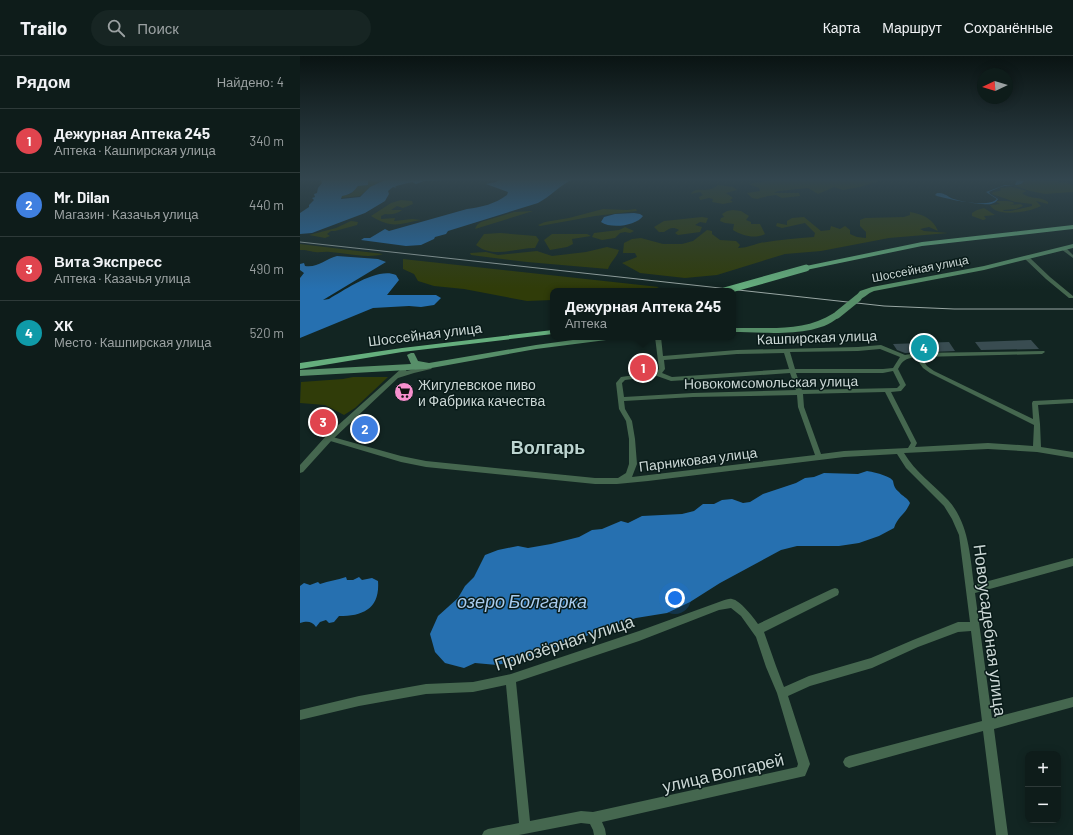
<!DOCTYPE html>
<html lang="ru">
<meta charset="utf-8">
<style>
:root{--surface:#0e1c1a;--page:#172523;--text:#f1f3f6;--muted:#9ba1a2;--line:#2e3a39;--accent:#d93025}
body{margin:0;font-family:Barlow,sans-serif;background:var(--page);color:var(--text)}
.controls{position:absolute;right:12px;bottom:12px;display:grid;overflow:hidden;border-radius:8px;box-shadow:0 2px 10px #0003}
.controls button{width:36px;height:36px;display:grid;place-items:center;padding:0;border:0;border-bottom:1px solid var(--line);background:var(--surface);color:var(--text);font:20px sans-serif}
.compass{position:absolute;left:677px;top:12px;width:36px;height:36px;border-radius:50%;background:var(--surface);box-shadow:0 2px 10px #0003;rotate:266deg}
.you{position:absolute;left:375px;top:542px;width:14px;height:14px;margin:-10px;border:3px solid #fff;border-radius:50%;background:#1a73e8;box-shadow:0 0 0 6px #1a73e833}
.badge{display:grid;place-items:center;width:26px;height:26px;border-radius:50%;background:var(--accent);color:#fff;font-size:13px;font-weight:700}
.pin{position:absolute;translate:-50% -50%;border:2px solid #fff;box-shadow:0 1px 4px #0006}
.popup{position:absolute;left:250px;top:232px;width:186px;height:52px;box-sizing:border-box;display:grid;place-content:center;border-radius:8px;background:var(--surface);filter:drop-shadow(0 1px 3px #0005);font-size:13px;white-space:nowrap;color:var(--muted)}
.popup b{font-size:15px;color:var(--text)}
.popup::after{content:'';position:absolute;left:50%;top:100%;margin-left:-8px;border:8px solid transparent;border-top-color:var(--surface)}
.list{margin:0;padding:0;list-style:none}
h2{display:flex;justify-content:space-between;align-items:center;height:52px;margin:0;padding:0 16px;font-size:17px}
h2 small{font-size:13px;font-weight:400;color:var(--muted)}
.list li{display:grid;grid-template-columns:26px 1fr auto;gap:12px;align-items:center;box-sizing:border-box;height:64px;padding:0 16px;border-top:1px solid var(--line)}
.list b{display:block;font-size:15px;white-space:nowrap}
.list p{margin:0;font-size:13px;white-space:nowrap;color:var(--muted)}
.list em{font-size:13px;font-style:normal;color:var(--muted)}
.icon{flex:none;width:22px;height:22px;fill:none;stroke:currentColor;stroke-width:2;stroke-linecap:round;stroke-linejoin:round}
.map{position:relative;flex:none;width:773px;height:779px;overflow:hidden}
header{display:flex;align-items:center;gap:24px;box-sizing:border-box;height:56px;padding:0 20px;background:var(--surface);border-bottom:1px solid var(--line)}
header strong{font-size:19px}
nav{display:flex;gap:22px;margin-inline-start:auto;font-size:14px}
.search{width:280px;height:36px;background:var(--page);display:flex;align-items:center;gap:10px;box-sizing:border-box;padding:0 14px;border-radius:22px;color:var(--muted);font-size:15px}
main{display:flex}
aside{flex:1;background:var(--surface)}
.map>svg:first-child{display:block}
</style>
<header>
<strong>Trailo</strong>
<div class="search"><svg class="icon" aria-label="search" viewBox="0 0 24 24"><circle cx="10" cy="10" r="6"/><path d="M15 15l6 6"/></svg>Поиск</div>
<nav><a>Карта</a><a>Маршрут</a><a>Сохранённые</a></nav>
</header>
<main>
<aside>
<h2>Рядом<small>Найдено: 4</small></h2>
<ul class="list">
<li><span class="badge" style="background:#e0444e">1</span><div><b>Дежурная Аптека 245</b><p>Аптека · Кашпирская улица</p></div><em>340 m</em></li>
<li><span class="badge" style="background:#3f7fe0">2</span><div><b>Mr. Dilan</b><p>Магазин · Казачья улица</p></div><em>440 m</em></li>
<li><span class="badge" style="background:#e0444e">3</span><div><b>Вита Экспресс</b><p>Аптека · Казачья улица</p></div><em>490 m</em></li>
<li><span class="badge" style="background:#0f9aa8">4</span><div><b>ХК</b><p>Место · Кашпирская улица</p></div><em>520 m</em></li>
</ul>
</aside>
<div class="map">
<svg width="773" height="779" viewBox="0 0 773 779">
<rect width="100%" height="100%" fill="#122522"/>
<path fill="#303c09" d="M68,124H85L70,131L60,140L40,142L42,140L50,138L58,130L68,129Z
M474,124H582L560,131L543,134L534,131L518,138L508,132L478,135L474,137H499L500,140L482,142L476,139L468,140L457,143L452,142L447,137L460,135L459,132L448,128Z
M723,124L759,125L758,127L766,126L773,130V136L745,138L730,135L715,130L722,128Z
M418,129L433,131L437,134L426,137L433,142L430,144L433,146L423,148L412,146L413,143L409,142L400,144L399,141L403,139L400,136L391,138C396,129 407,139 418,129Z
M712,131L727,135L722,137C730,144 741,140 748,146V148L736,145L741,150C730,156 696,162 690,149L700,148L696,146L697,145H707L713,146L714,148L709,149L721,148L723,150L716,153L703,154L704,155H711L732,150V148L715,146L692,138L693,136L700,135L701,133L700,132Z
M101,144L112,145L113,148L103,152L97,150L91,154H102C97,158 91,159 85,158L81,160V163L95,162L94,165L112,163L121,164C98,168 93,173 71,160L91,147Z
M684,152L695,159L684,160L686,163L683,164L672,160V157L677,154Z
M303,153L327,154L336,153L337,155L295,160L240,170L238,169L245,166L269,162Z
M433,154L441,155L449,160L446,164L451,166V168H460L465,178C455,183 443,180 433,174L434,168L425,167L420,165L421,162L424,161L422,158L427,155Z
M233,155L175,173L177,169L181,166L214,156Z
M610,156C623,158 633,163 638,175L629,171L620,173L624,175L648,177L589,182L521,195L485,198L417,219L385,222L340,217L322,207L337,201L335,197H323L324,187L332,183L341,182L363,188H382L393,185L407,174L412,175V178L420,184L436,185L440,189L438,192C446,192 452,189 460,187C478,184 496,182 514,181L515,177L505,167L482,172L476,170L477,167L487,169V165L492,162L504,161L521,175L530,174L531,170L540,173L545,170L550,174V178L557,181L566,182V176L560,170V164L565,162L604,161L610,159Z
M402,161L408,162L406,167L400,166L395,169L402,171L400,176L378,179L375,177L379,174C372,170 369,173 364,176H359L354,171L364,165Z
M51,165L58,166L57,169L35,175H31L27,178L30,180L25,182L9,179L36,172Z
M325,171L334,175L330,177L325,176L320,177L315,182L302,184L292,181L294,177L319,174Z
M200,177L236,180L239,184L235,192C215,192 194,203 176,189L184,178Z
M252,178H287L291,180L272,183L273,188L267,191L250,194L244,184Z
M0,188L83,198C66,203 48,197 30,196C25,195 20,197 15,196C9,195 7,194 0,194Z
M307,191L319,194C317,201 311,205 308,213L227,206L171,199L170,197L186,196L198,199L237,195L252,200L286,196Z
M103,203L359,231L350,235H253V244L227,245L164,233L134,230L118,225L114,218L103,213Z
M53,321H88L55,352L44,359L25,349L0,347L1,326L43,323Z"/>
<path fill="#2670b0" d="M21,124H68V129L58,130C54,135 52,138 42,140L41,143L60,141L70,131L85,124H145L124,125L116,128L112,126L96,130L95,131L97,132L93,131L88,135L89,138L85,145L65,157L12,177L0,178V157L9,151V149L14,144L12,142L15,141L14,138L17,137L18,132L22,127Z
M199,124H271C258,131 251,140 238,147L148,175L146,178L135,181L134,183L121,189L106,190L61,184L64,182H70L85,173L89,175L167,153C182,151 195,148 207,139L208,136L186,128L196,126Z
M717,124L724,125C721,131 711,128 704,130C699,131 694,134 689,136L690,138L698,143C697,145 695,147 691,148C685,150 639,142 635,139L637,137C644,137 646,139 651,142C660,146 690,151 697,143L686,136L705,129H715Z
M334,157L340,158L343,160C336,170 311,173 301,166L304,161L315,158Z
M37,200L78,203L86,206L23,244L29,243C45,234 77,211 96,219L99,224L87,239H136L141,242L134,249L121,251L109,250L73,252L0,282V222L4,217L0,214V208L4,207L5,210C18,212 25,203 37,200Z
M567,415C573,416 591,420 593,425C594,430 595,433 599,436C603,441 607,441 610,447C605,459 598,460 594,472L579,480L559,487L539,490H497L481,494L420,527L390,546L367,557L336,562L222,603L197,609L175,607L164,612L145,607L135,596L130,578L138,560L158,542L165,530L174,521L185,499L198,494L218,490L228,492L251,488L279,481L292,474L302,473L321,465L328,467L342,460L382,458L394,455L403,448H414L422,444L432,443L443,447L450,446L463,438L496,427L505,422L514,421L524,417L558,418Z
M46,521L47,524H53L59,521L62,524L72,522L78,525C80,552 64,560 39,560L34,566L29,567L26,564L20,566L16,571C12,565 7,565 0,567V530L4,527L10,529L18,526L20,528C29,525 37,524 46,521Z"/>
<path fill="#394c51" d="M731,284L739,293L681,294L675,286Z
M649,286L655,295L605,297L597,294L593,288Z"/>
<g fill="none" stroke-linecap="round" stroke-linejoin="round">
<path fill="#45674f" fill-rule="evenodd" d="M761,191H765L773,199V202L761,193Z
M725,201H729L750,221L773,240V242H769L746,223L725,203Z
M355,281H361L363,300L437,294L558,291L581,289L605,299L617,297L744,295L745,296L742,298L621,301L627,310L634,315L733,363L732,347L733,345L773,343V347L738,349L740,368L741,391L773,396V402L737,396L688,393L604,397C615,416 634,429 648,444C669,467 670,500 674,529L773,502V510L675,537L692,662L773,641V651L694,673L708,779H696L683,675L549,712L545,710L543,706L545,702L549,700L682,665L671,575L658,576L618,591L572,612L510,630L488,640L510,708L505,720L302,766L305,773L306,779H294L293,774L290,768L281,767L219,779H182L184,775L188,773L219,767L206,629L173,636L126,638L59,650L0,664V654L59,640L126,628L173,626L211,618L339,575L419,546C423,545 428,542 432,543C440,544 454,562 458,568L532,533L535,532L538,533L539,536L538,539L464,576L476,610L484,631L509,620L571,602L613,584L658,566H670L659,479L652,463L644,450L606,412L597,398L544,401L348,425L317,428H295L126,411L101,406L27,384L26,382L29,380L101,400L126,405L295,422H318L326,417L329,408V383L326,365L319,353L316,327L321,321L356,316L359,313ZM580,293L600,301L593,312L583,313H495L490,296L558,295ZM484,297L489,313L372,321L362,317L365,313L364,304L437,298ZM615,301L623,312L630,317L734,369L733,390L688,387L615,391L617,387L591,336L601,335L606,329L598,313C603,304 605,303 615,301ZM593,315L600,329L597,332L502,334L496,317H583ZM490,317L496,334L393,337L324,341L322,327L325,324L357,320L371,325ZM585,336L611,387L608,392L544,395L521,398L504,351L503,338ZM497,339L498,351L515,399L332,421L337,408L335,383L332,365L325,353L324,345L393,341ZM431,552L441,560L456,581L466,611L477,637L498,708L497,711L293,756L281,755L230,765L216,626L339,585L419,554Z"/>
<path fill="#45674f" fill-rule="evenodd" d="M129,310L132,312L131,313L114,317L98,322L32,384L3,416L0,417V409L26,380L102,312H106L107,313L106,315Z"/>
<path fill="#578f69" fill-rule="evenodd" d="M773,188V192L684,214L574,235C568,237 563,243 558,244L554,242L560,235L572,231L684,210Z
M534,257H540L541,259C518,283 464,276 433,276V272C469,271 502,277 534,257Z
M295,281H318L314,283L236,293L126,313L0,320V314L111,308L107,299L111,297H114L118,305L129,307L236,289Z"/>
<path fill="#65ae7d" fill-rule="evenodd" d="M773,169V173L622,190L506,214L503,212L506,210L622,186Z
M253,274V278L102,296L0,313V307L102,292Z"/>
<path stroke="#99a7a4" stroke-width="1" d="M0,186L584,250L654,253H773"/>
<path stroke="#578f69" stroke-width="7" d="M537,259L558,242"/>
<path stroke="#65ae7d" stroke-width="7" d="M424,235L506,212"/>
</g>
<linearGradient id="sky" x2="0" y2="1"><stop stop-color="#0a1413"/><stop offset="0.53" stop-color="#33464f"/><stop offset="1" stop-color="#33464f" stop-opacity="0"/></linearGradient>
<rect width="773" height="233" fill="url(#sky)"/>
<defs>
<symbol id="supermarket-disc" viewBox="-11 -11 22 22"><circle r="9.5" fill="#f790ce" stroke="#091b19"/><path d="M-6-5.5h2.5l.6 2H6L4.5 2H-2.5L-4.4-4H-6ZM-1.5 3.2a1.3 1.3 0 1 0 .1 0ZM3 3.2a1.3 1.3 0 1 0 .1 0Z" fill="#111"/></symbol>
</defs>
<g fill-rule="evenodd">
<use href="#supermarket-disc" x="93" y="325" width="22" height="22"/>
</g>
<g text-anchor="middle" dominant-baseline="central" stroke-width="3" stroke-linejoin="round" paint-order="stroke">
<g font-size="12" fill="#cbd7d5" stroke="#091b19">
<text transform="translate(620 212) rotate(-11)">Шоссейная улица</text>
</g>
<g font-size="14" fill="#cbd7d5" stroke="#091b19">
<text transform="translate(125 278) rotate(-7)">Шоссейная улица</text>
<text transform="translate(517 281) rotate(-2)">Кашпирская улица</text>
<text transform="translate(471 326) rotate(-1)">Новокомсомольская улица</text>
<text transform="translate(398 403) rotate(-7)">Парниковая улица</text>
</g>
<g font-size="14" fill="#cbd7d5" stroke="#091b19" text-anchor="start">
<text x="118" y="328">Жигулевское пиво<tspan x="118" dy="16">и Фабрика качества</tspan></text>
</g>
<g font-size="17" fill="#cbd7d5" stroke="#091b19">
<text transform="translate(691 574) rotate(83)">Новоусадебная улица</text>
<text transform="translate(264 586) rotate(-18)">Приозёрная улица</text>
<text transform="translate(423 716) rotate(-13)">улица Волгарей</text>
</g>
<g font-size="18" font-weight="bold" fill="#bcd4d0" stroke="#091b19">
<text x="248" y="391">Волгарь</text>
</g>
<g font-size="18" font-style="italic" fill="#a9ccee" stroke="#091b19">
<text x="222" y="545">озеро Болгарка</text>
</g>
</g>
</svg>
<div class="controls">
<button>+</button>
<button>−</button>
</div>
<svg class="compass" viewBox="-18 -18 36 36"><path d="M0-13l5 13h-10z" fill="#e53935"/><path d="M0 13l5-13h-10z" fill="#9ba1a2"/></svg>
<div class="you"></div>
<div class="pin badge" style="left:343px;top:312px;background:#e0444e">1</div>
<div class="popup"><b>Дежурная Аптека 245</b>Аптека</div>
<div class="pin badge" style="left:65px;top:373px;background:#3f7fe0">2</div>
<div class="pin badge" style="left:23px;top:366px;background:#e0444e">3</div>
<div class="pin badge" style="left:624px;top:292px;background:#0f9aa8">4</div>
</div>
</main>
